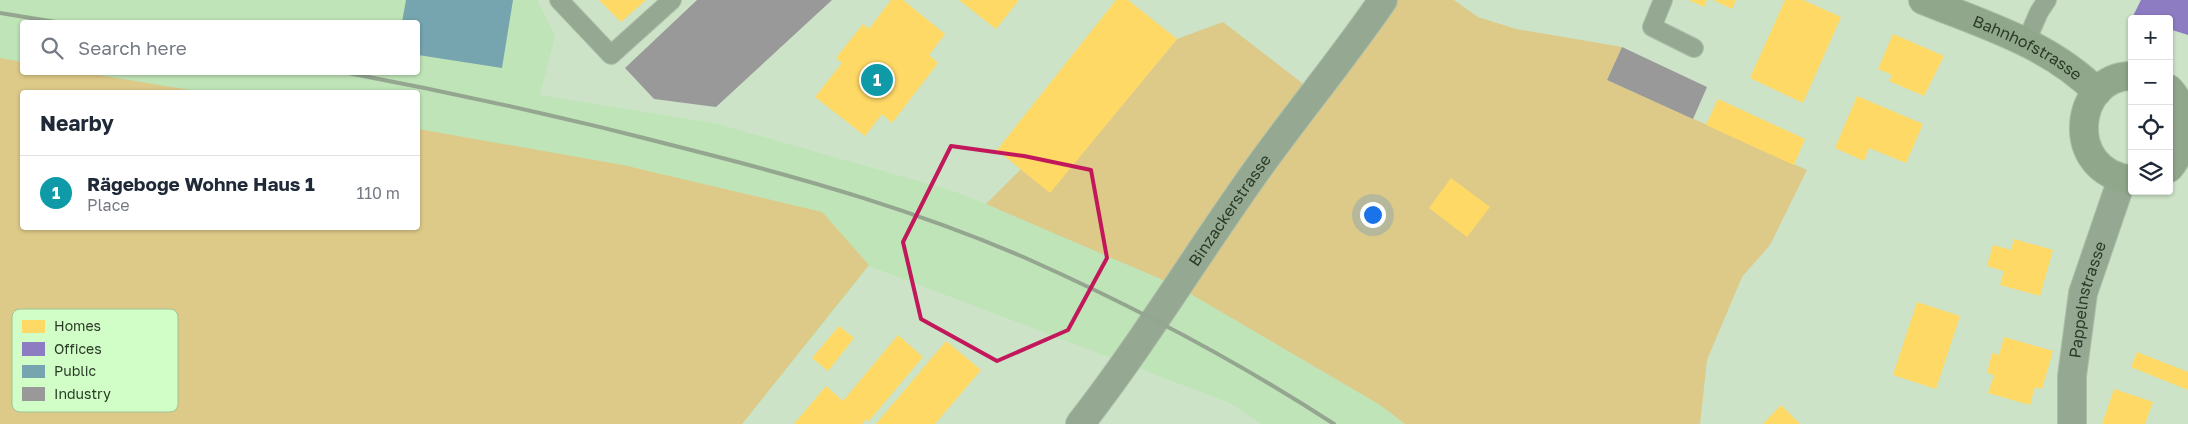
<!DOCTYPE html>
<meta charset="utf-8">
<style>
:root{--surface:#fff;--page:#f6f6f7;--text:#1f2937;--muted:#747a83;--line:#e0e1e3;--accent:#111827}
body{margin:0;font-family:"Golos Text",sans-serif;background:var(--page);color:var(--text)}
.controls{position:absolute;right:15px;top:15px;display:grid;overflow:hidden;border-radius:5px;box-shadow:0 1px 4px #0004}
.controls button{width:45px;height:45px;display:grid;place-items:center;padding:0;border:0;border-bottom:1px solid var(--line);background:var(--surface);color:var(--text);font:25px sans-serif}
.you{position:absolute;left:1372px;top:214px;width:18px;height:18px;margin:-12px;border:4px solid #fff;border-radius:50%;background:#1a73e8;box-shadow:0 0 0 8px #1a73e833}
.badge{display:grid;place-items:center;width:32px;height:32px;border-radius:50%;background:var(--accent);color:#fff;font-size:16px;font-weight:700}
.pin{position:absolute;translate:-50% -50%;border:2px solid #fff;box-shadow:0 1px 5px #0006}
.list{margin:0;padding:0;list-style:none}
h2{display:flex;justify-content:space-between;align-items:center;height:65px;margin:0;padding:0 20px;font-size:21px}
h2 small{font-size:16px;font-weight:400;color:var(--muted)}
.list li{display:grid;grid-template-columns:32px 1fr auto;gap:15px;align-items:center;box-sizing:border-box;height:75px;padding:0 20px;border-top:1px solid var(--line)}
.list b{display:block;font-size:19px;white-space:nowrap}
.list p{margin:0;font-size:16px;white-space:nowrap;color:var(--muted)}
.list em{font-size:16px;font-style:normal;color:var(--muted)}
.icon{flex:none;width:28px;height:28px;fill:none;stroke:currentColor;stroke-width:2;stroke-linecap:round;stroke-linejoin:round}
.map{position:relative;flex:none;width:2188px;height:424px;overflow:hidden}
.search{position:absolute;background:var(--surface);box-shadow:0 1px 4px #0004;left:20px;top:20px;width:400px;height:55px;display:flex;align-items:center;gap:12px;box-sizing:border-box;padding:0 18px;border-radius:5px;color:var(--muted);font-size:19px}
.panel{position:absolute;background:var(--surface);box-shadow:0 1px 4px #0004;left:20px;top:90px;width:400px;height:140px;border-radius:5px}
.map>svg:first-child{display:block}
</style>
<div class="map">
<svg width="2188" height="424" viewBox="0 0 2188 424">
<rect width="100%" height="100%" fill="#cce3c7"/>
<path fill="#bfe4b7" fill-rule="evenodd" d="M0,0H537L555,36L540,95L718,124L956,192L1158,275L1380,405L1405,424H1261L1230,403L869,266L742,424L0,254ZM22,22H418V72H22ZM22,92H418V228H22Z"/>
<path fill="#ddca89" d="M1383,0H1454L1478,17L1516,29L1622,47L1607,80L1807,170L1770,245L1742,277L1707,360L1700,424H1405L1380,405L1177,286L986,204L1021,169L1050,192L1177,39L1223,22L1315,93Z
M0,58L22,62V72L86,73L202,92H22V228H418V129L623,165L822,212L869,265L742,424H0Z"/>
<path fill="#ffd966" d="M599,0H646L621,22Z
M891,0H903L945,34L929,55L938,63L892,123L882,114L865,136L815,97L842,63L836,58L863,24L869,29Z
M959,0H1019L996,29Z
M1116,0H1128L1177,39L1050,193L997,150Z
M1689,0H1707L1704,7Z
M1713,0H1736L1732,9Z
M1785,0H1803L1841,17L1803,103L1750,78Z
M1893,34L1944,56L1924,96L1889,81L1892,75L1878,69Z
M1857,96L1923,124L1906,163L1869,148L1864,161L1835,148Z
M1718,99L1805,139L1794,165L1706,125Z
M1451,178L1490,207L1467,237L1429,208Z
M2014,239L2053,250L2040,296L2000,285L2004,271L1987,266L1993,245L2011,250Z
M1917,302L1960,316L1936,389L1893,375Z
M839,326L854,338L828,371L812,358Z
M898,335L923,357L868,422L866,419L862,424H794L826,386L843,401Z
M2004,337L2053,351L2042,389L2035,387L2030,405L1988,393L1994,375L1987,373L1992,353L1999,355Z
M946,341L981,370L935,424H876Z
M2137,352L2188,372V390L2131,367Z
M2114,389L2153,402L2145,424H2102Z
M1781,405L1800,424H1763Z"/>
<path fill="#8e7cc3" d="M2141,0H2188V35L2169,29V19L2132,18Z"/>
<path fill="#76a5af" d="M406,0H513L502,68L418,55V22H402Z"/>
<path fill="#999" d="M697,0H832L716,107L654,99L625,68Z
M1622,47L1707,87L1693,119L1607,80Z"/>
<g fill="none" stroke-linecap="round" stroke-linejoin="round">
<defs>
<path id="service" d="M559,0L611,55L672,0
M1663,0L1652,27L1694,48
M2026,42L2039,12L2047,0"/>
<g id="minor">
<path id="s1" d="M1080,424C1144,342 1198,252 1259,167C1300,110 1344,57 1383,0"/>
<path id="s2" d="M2072,424V376L2083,293L2122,179"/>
</g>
<g id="secondary">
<path id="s3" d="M1923,0C1984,25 2050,44 2097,92"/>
<path d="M2132,76C2074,75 2062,172 2132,180"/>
<path d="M2169,89C2188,109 2188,146 2169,168"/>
</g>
</defs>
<use href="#service" stroke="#adbfa9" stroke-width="20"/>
<use href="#minor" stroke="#adbfa9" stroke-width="30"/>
<use href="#secondary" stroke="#adbfa9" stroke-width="30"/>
<use href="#service" stroke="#95a891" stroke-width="18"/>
<use href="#minor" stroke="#95a891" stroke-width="28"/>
<use href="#secondary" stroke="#90a78b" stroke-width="28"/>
<path stroke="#94a690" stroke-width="4" d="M0,13L56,22
M343,72C460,94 576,120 691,150C806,179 921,212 1030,260C1135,307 1237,361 1334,424"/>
</g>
<path fill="none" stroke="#c2185b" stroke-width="4" stroke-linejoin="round" d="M951,146L1024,156L1091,170L1107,258L1068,330L997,361L921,319L903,242Z"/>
<g text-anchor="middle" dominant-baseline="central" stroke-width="5" stroke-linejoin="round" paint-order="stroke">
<g font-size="16" fill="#2a3b26" stroke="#d1fdc7">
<text stroke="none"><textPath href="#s3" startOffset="115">Bahnhofstrasse</textPath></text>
<text stroke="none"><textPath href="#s1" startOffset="261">Binzackerstrasse</textPath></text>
<text stroke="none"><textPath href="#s2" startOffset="126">Pappelnstrasse</textPath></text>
</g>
</g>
<rect x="12" y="309" width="166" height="103" rx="8" fill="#d1fdc7" stroke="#9fc397" stroke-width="1"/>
<rect x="22" y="320" width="23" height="13" fill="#ffd966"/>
<rect x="22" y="342" width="23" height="14" fill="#8e7cc3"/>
<rect x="22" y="365" width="23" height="13" fill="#76a5af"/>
<rect x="22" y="387" width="23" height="14" fill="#999"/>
<g font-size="14" fill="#2a3b26">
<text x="54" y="331">Homes</text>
<text x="54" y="354">Offices</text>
<text x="54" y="376">Public</text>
<text x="54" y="399">Industry</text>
</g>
</svg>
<div class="controls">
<button>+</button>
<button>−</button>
<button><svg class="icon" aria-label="locate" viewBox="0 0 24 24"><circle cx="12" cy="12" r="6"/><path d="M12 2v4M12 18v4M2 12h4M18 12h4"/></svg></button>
<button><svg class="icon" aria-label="layers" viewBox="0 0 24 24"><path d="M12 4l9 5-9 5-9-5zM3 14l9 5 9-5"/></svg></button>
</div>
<div class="you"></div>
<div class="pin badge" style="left:877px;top:80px;background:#0f9aa8">1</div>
<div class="search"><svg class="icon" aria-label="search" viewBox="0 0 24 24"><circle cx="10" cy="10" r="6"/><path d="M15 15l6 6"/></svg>Search here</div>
<section class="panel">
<h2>Nearby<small></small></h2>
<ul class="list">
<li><span class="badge" style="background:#0f9aa8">1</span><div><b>Rägeboge Wohne Haus 1</b><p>Place</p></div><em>110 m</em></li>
</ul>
</section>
</div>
